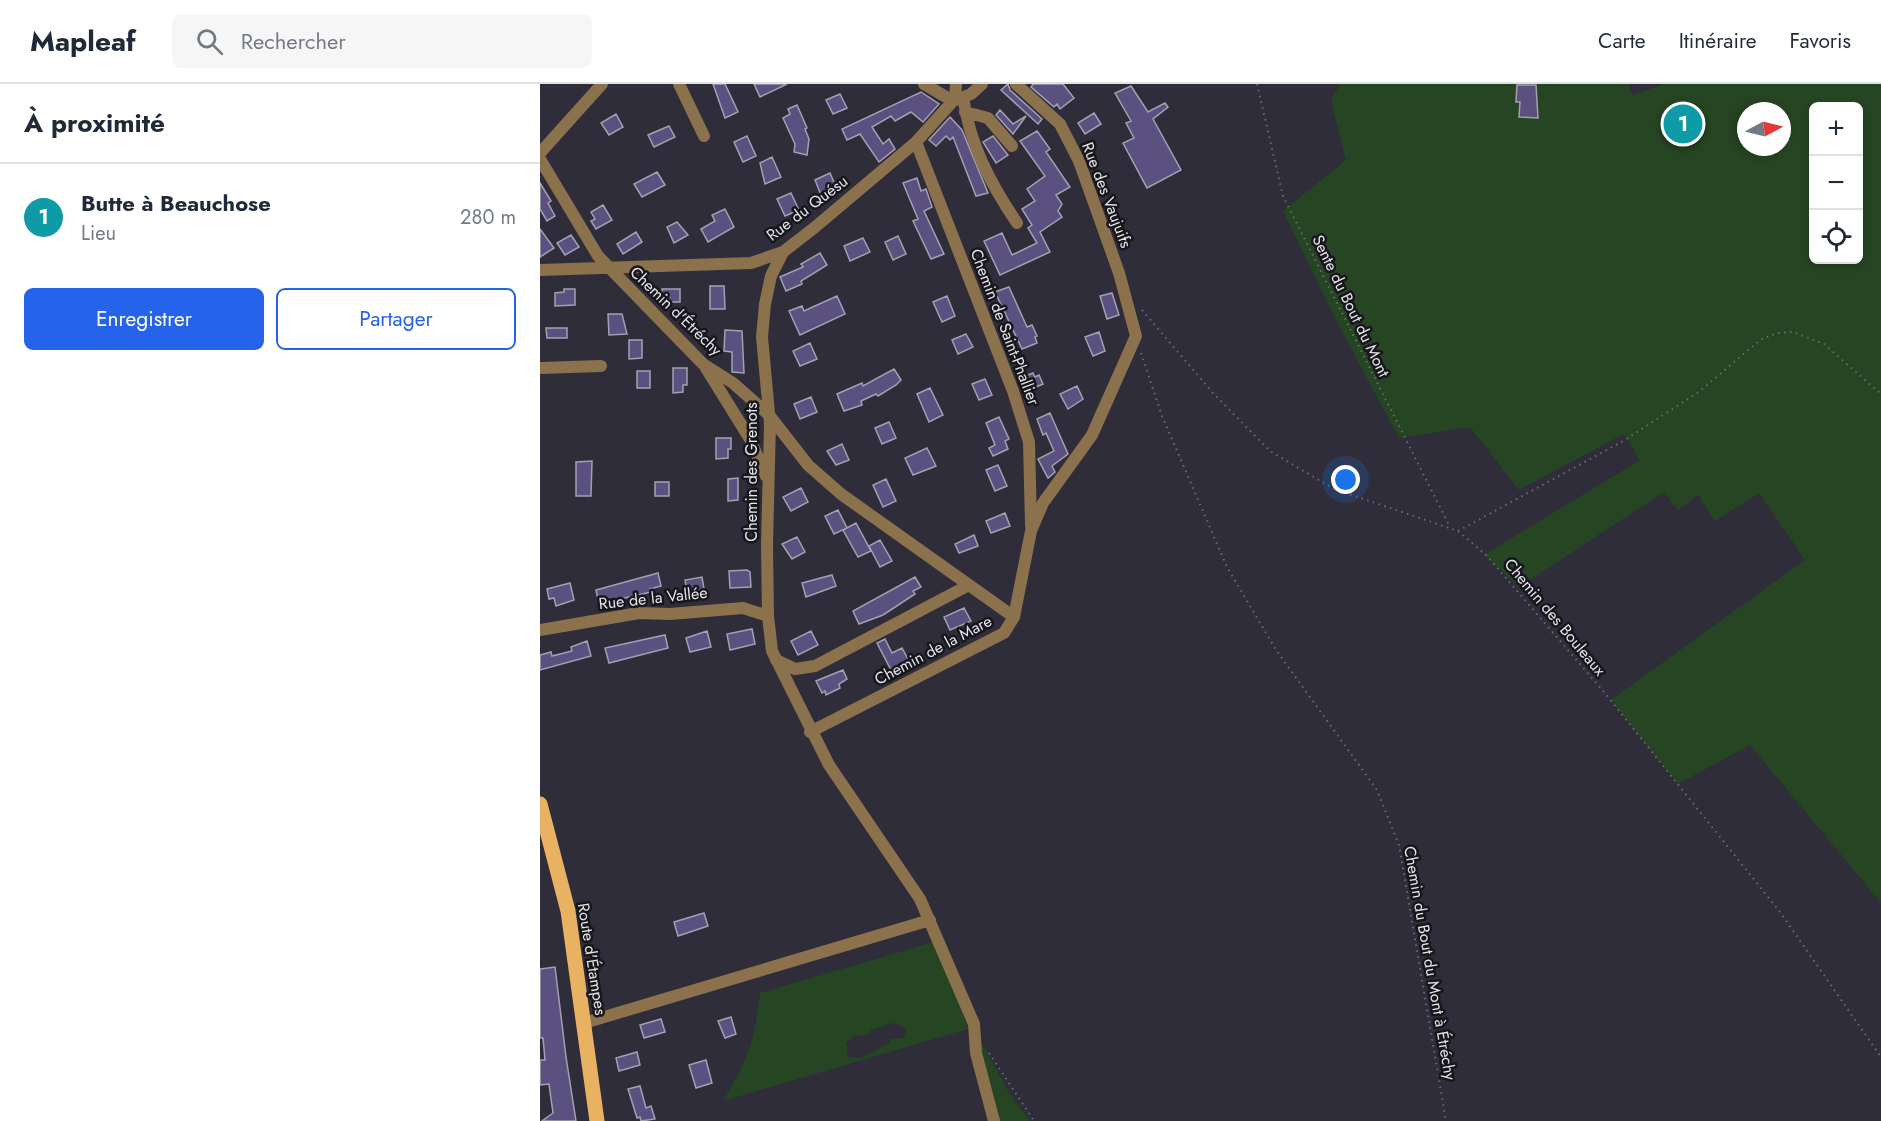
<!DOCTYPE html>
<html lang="fr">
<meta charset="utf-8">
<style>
:root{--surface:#fff;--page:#f6f6f7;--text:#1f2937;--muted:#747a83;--line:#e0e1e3;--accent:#2563eb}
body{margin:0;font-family:Jost,sans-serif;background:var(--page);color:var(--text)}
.controls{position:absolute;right:18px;top:18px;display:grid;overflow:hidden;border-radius:9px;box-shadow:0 3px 9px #0003}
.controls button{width:54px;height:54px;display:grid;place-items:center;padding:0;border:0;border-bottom:2px solid var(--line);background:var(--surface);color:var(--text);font:30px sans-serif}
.compass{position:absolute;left:1197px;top:18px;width:54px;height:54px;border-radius:50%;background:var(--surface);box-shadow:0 3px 9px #0003;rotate:83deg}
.you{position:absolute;left:806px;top:396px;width:21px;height:21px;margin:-15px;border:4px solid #fff;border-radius:50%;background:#1a73e8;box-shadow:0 0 0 9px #1a73e833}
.badge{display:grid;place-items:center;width:39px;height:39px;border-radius:50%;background:var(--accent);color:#fff;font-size:20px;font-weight:700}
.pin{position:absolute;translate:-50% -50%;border:3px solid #fff;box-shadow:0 2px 6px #0006}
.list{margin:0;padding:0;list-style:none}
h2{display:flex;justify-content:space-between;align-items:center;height:78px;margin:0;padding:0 24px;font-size:26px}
h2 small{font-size:20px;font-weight:400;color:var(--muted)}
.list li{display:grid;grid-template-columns:39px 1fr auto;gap:18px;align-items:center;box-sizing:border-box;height:108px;padding:0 24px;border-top:2px solid var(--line)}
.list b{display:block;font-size:22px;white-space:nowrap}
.list p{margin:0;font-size:20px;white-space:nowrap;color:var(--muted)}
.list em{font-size:20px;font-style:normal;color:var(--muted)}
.actions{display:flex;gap:12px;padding:18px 24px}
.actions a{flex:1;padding:14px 0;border:2px solid var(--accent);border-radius:9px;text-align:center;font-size:21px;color:var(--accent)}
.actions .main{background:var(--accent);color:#fff}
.icon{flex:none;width:33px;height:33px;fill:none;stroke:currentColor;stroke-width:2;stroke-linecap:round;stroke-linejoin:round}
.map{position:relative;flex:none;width:1341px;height:1037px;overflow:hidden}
header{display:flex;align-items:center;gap:36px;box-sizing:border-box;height:84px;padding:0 30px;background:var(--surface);border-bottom:2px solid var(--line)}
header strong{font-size:28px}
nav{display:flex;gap:33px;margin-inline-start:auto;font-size:21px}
.search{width:420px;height:54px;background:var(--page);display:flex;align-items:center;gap:15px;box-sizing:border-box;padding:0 21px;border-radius:9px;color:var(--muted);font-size:22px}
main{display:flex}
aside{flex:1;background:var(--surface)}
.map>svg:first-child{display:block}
</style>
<header>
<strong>Mapleaf</strong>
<div class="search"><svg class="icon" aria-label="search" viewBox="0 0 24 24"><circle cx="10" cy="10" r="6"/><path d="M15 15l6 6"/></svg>Rechercher</div>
<nav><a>Carte</a><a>Itinéraire</a><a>Favoris</a></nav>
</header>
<main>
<aside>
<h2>À proximité<small></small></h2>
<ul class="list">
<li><span class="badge" style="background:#0f9aa8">1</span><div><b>Butte à Beauchose</b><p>Lieu</p></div><em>280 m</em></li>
</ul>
<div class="actions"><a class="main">Enregistrer</a><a>Partager</a></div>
</aside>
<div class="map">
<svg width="1341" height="1037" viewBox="0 0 1341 1037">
<rect width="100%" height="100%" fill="#2f2d39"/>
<path fill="#264523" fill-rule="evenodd" d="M800,0H1088L1093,11L1124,0H1341V819L1210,661L1138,700L1071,616L1265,476L1219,409L1175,437L1158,411L1138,426L1124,408L979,503L944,471L1100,376L1084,350L979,406L930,343L859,354L797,238L743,127L806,76L791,16ZM1274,22H1318V176H1274ZM1206,27H1242V63H1206Z
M397,857L428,945L183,1017C209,973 214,960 220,909ZM354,939L366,944L364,954L350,955L349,959L321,974L308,973L306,959L314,952L327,951L331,946Z
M435,946L468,1007L490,1037H456Z"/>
<path fill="#5b5181" stroke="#a3a1b1" stroke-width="1.5" d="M173,0H185L198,28L185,34Z
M214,0H247L220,13Z
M468,0L470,6L502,35L498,40L461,6Z
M493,0H523L534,14L520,25L517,20L514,23L491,3Z
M977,1H996L998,34L979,33L980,18H976Z
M591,2L608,28L625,19L628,23L613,35L641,86L607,104L583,59L594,54L586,39L591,37L575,9Z
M381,8L399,20L383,38L371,28L355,37L351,32L332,43L343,60L349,55L355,65L339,78L320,50L307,56L302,45Z
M300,10L307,24L293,30L286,16Z
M257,21L267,44L265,45L269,55L267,71L254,68L255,60L243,34L250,30L248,25Z
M460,26L473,40L486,32L473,50L456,31Z
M554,29L561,40L545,50L538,39Z
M76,30L83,43L69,51L61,39Z
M410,33L422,46L448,109L436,112L413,53L410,56L406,52L396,62L389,56Z
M129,42L135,53L114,63L108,51Z
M497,47L510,65L506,68L530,103L516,111L522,120L518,127L522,133L500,148L510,168L460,191L444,157L462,149L472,171L497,159L488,144L492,141L482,125L495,117L487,105L505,92L480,57Z
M207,52L216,72L203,78L194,58Z
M453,52L468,71L456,79L443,58Z
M232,73L241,93L225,100L220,79Z
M117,88L125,101L102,113L94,100Z
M290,89L297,105L281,111L275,96Z
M377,94L381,107L386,105L392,123L384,127L404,170L391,175L373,137L378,135L363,99Z
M0,99L11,117L8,119L15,132L7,137L0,125Z
M251,109L259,126L245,132L237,115Z
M63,121L72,136L56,145L51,137L55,135L51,128Z
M185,125L194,143L168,158L161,145L175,137L172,131Z
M137,138L148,151L134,159L127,143Z
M0,145L14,164L0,173Z
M96,148L102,158L83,170L77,160Z
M31,151L39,163L25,171L17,159Z
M358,152L366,170L353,176L345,158Z
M323,154L330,168L310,177L304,162Z
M280,169L287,181L261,197L262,200L246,207L240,193L263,183L261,180Z
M170,202H184L185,225H170Z
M469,203L487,243L492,241L497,252L495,253L497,259L482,265L455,208Z
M24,205H35V221L15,222V209L24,208Z
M122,205H140V218H122Z
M572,209L579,231L567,235L560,212Z
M297,212L305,230L260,251L249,227L262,222L264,227Z
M407,212L415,232L402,238L393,218Z
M68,230H82L87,250L69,251Z
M6,244H27V254H7Z
M185,246L202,247L204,289L192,288V268L184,267Z
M559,248L565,267L553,272L545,253Z
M426,250L433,263L418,270L412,256Z
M89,256H102V274L89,275Z
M270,259L277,275L260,282L253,267Z
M133,284H147V301H143V308L133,309Z
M354,285L361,296L356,301L338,312L336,310L321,317L322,321L304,327L297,310L322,299L323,302Z
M97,287H110V304H97Z
M493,289L495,293L499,291L503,300L484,308L478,295Z
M445,295L452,311L439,316L432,300Z
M537,302L543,315L528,325L520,310Z
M390,304L403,331L389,338L377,310Z
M271,313L277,328L260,335L254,320Z
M510,329L528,370L512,382L515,388L508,394L498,375L514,367L506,349L503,351L497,335Z
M459,333L469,355L465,357L468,365L453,372L449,364L455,361L446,339Z
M349,338L356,354L342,360L335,344Z
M176,354H191V365H188V374L176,375Z
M302,360L309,376L296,381L287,367Z
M387,364L396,382L373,391L365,374Z
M52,377L51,412H36V378Z
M458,381L467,402L455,407L446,386Z
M198,394V416L188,417V395Z
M346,395L356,417L343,423L333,401Z
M115,398H129V412H115Z
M261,404L268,418L251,427L243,413Z
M298,426L307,444L294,450L285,432Z
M465,429L470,442L451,449L446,437Z
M316,439L331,467L318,473L303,446Z
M434,451L438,462L419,469L415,460Z
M257,453L265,468L252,475L242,460Z
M340,456L352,477L340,483L329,462Z
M207,486L210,488L211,503L190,504L189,487Z
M118,489L121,502L110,505L111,508L59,520L56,506Z
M292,491L296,502L266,513L262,499Z
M162,493L164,505L147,508L145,496Z
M375,493L381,503L373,507L375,510L343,531L319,540L313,527Z
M30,499L34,516L16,522L14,514L9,515L7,505Z
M424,524L431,537L410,546L404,533Z
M212,545L215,560L190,566L187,550Z
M167,547L171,563L150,568L146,554Z
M271,547L278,561L258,571L251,557Z
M125,551L128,564L69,579L65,564Z
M345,555L352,569L362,564L369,577L351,586L337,559Z
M47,557L51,572L0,586V571L11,568L12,572L32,567L31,563Z
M303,586L307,595L299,600L300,604L286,611L285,607L282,609L276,597Z
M164,829L168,842L138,852L134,838Z
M15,883L26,973L36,1037H2L13,1029L9,1000L0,1001V976H5L3,954H0V885Z
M191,933L196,950L185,954L178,937Z
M121,935L125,948L104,954L100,941Z
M97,968L100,981L79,987L76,974Z
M166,976L172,999L156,1004L149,981Z
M100,1002L106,1024L111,1022L115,1035L101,1037L100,1033L97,1034L88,1005Z"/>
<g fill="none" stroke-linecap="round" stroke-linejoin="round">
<path stroke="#6b6a75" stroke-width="2" stroke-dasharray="1.5 4.5" stroke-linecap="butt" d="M717,0L743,112L910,443
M602,226L673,309L730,367L794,405L918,447L947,472L1064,608L1240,828L1341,973
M601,269L622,332L687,483L736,566L837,706L859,761L906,1037
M918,447L1085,356L1160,307L1220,256L1237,249L1253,248L1284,260L1341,310
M449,969L494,1037"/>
<path stroke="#8b714c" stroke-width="12" d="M139,0L164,52
M384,0L413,17
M423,13C430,61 450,99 477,139
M415,16L416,0
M425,28L448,34L472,62
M376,58L473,307L489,358L491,441
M0,69L62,0
M0,75L58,172L163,280L193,299L229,331L268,381L301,410L474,533
M243,168L231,192L225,220L222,253L230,340L227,460L228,532L232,567L289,681L380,815L434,940L436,969L454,1037
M0,186L211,179L243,168L274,144L376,58L413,17L431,10L442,0
M0,284L61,282
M166,284L210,355L226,392
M0,546L99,529L130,530L203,524L228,532
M236,576L255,585L275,582L429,501
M270,648L464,549L474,533L491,447L503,419L552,351L596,252L579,189L539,77L520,40L476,0
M44,939L390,836"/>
<path stroke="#e9b162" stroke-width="15" d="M0,720L28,827L57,1037"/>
</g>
<g text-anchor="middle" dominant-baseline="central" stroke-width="5" stroke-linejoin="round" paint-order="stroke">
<g font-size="16" fill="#e5e4ed" stroke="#17161b">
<text transform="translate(567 111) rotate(69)">Rue des Vaujuifs</text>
<text transform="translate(267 124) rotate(-37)">Rue du Quésu</text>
<text transform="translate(811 222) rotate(64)">Sente du Bout du Mont</text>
<text transform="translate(136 227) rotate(44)">Chemin d'Étréchy</text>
<text transform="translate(465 243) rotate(69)">Chemin de Saint-Phallier</text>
<text transform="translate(211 388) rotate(-90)">Chemin des Grenots</text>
<text transform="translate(113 514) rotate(-6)">Rue de la Vallée</text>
<text transform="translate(1015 533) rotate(50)">Chemin des Bouleaux</text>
<text transform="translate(393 566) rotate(-28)">Chemin de la Mare</text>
<text transform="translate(52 875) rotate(81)">Route d'Étampes</text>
<text transform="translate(890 879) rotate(80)">Chemin du Bout du Mont à Étréchy</text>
</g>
</g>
</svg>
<div class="controls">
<button>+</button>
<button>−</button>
<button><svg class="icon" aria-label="locate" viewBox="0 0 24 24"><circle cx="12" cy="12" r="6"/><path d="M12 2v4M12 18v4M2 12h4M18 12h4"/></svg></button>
</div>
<svg class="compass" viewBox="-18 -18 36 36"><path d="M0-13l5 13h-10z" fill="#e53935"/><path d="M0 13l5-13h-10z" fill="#747a83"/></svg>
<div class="you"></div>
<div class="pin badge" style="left:1143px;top:40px;background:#0f9aa8">1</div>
</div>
</main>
